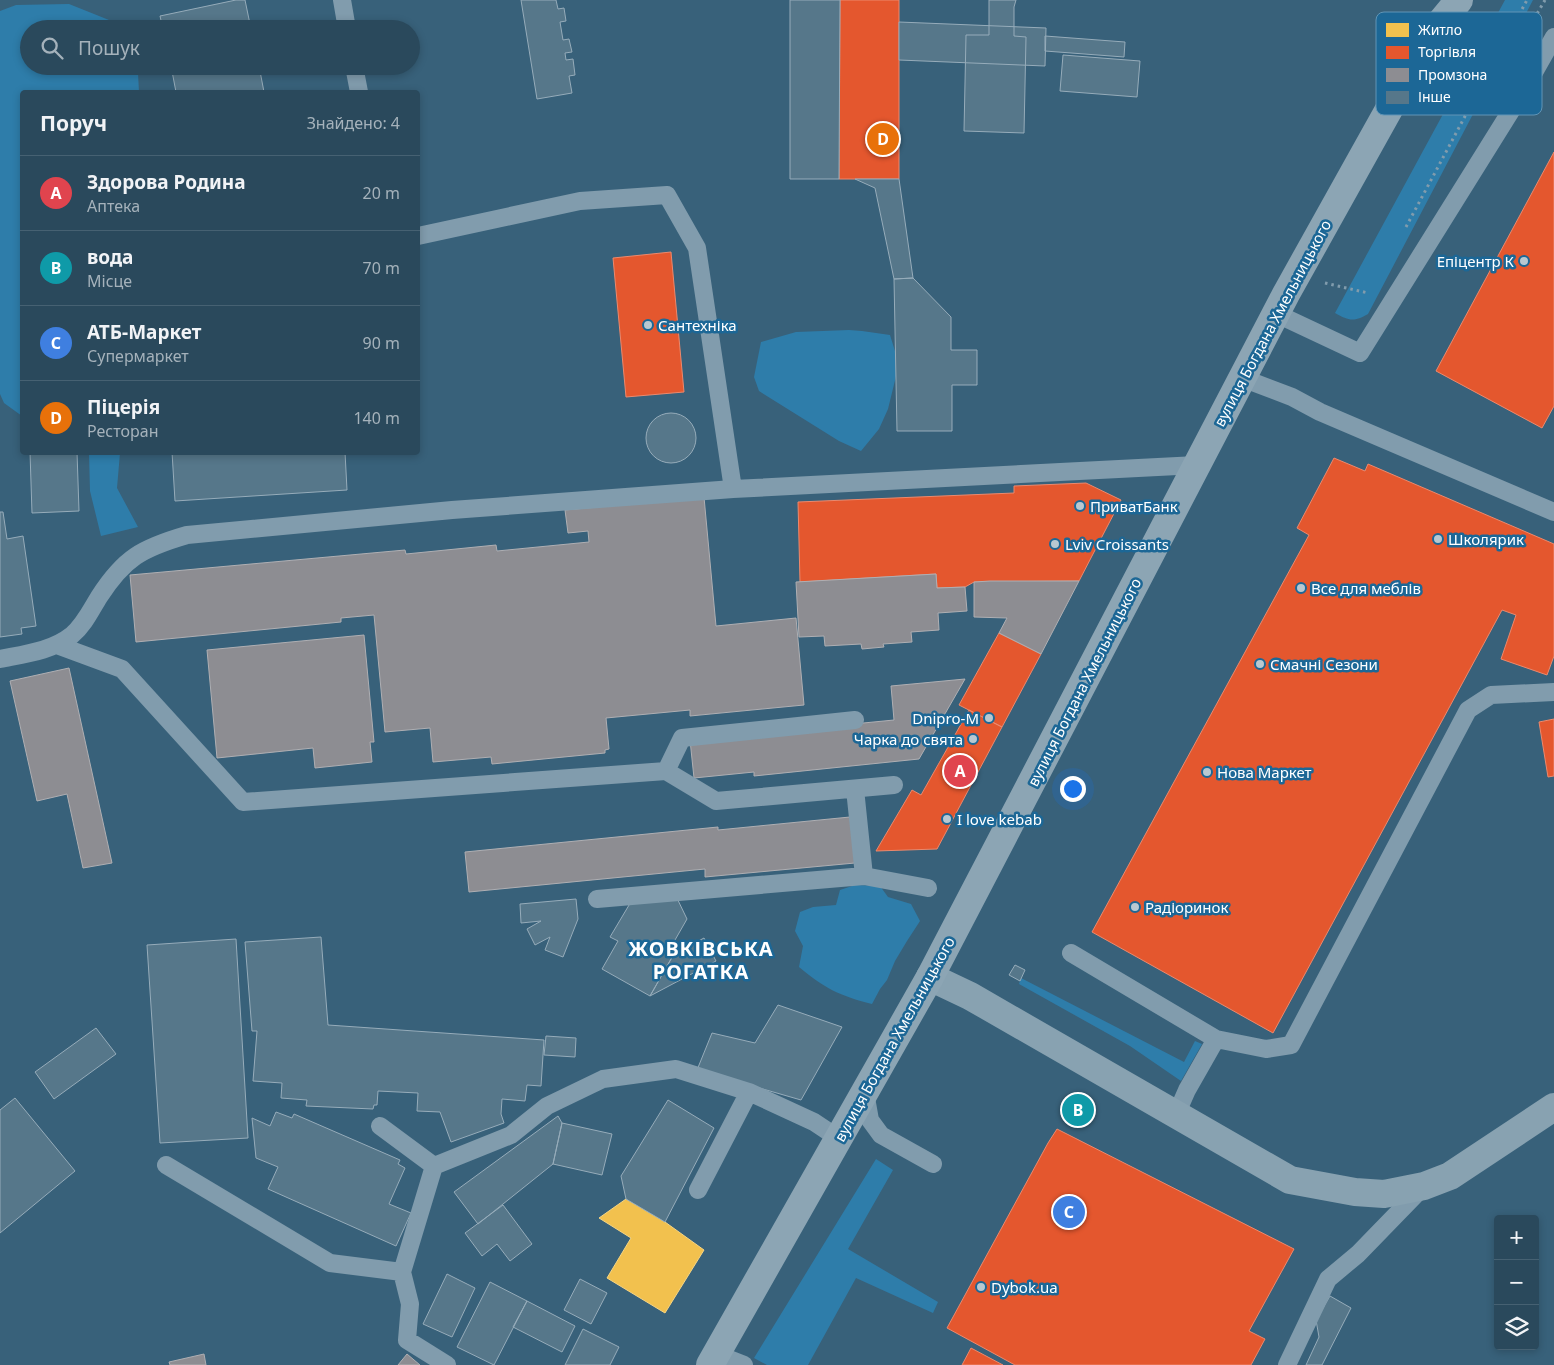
<!DOCTYPE html>
<html lang="uk">
<meta charset="utf-8">
<style>
:root{--surface:#2a495c;--page:#365365;--text:#f1f3f6;--muted:#a5b2bb;--line:#466172;--accent:#b9c8d0}
body{margin:0;font-family:"Noto Sans",sans-serif;background:var(--page);color:var(--text)}
.controls{position:absolute;right:15px;bottom:15px;display:grid;overflow:hidden;border-radius:5px;box-shadow:0 2px 8px #0003}
.controls button{width:45px;height:45px;display:grid;place-items:center;padding:0;border:0;border-bottom:1px solid var(--line);background:var(--surface);color:var(--text);font:25px sans-serif}
.you{position:absolute;left:1072px;top:788px;width:18px;height:18px;margin:-12px;border:4px solid #fff;border-radius:50%;background:#1a73e8;box-shadow:0 0 0 8px #1a73e833}
.badge{display:grid;place-items:center;width:32px;height:32px;border-radius:50%;background:var(--accent);color:#fff;font-size:16px;font-weight:700}
.pin{position:absolute;translate:-50% -50%;border:2px solid #fff;box-shadow:0 1px 5px #0006}
.list{margin:0;padding:0;list-style:none}
h2{display:flex;justify-content:space-between;align-items:center;height:65px;margin:0;padding:0 20px;font-size:21px}
h2 small{font-size:16px;font-weight:400;color:var(--muted)}
.list li{display:grid;grid-template-columns:32px 1fr auto;gap:15px;align-items:center;box-sizing:border-box;height:75px;padding:0 20px;border-top:1px solid var(--line)}
.list b{display:block;font-size:19px;white-space:nowrap}
.list p{margin:0;font-size:16px;white-space:nowrap;color:var(--muted)}
.list em{font-size:16px;font-style:normal;color:var(--muted)}
.icon{flex:none;width:28px;height:28px;fill:none;stroke:currentColor;stroke-width:2;stroke-linecap:round;stroke-linejoin:round}
.map{position:relative;flex:none;width:1554px;height:1365px;overflow:hidden}
.search{position:absolute;background:var(--surface);box-shadow:0 2px 8px #0003;left:20px;top:20px;width:400px;height:55px;display:flex;align-items:center;gap:12px;box-sizing:border-box;padding:0 18px;border-radius:28px;color:var(--muted);font-size:19px}
.panel{position:absolute;background:var(--surface);box-shadow:0 2px 8px #0003;left:20px;top:90px;width:400px;height:365px;border-radius:5px}
.map>svg:first-child{display:block}
</style>
<div class="map">
<svg width="1554" height="1365" viewBox="0 0 1554 1365">
<rect width="100%" height="100%" fill="#38617a"/>
<path fill="#2e7daa" d="M1505,0H1533L1368,314C1354,322 1349,321 1335,313Z
M69,4L119,24L121,29H29V66H136L138,73L139,92H22V416L4,403L0,394V11L16,5Z
M849,330L862,331L890,335L899,364L888,409L879,429L861,451L839,441L759,391L754,377L761,342L796,332Z
M89,453H120L117,488L138,527L101,536L90,491Z
M855,885L880,886L888,897L911,904L920,921L907,941L895,961L887,980L880,989L872,1004C840,996 824,988 799,967L803,946L795,931L800,912L813,907L836,905L840,890Z
M1021,978L1184,1062L1195,1041L1202,1044L1181,1081L1130,1046L1019,984Z
M876,1159L893,1170L848,1249L938,1302L933,1313L856,1278L808,1365H767L754,1358Z"/>
<path fill="#f2c14e" stroke="#f6d483" d="M626,1199L665,1222L704,1250L665,1313L607,1278L631,1238L599,1218Z"/>
<path fill="#e4572e" stroke="#ec896d" d="M840,0H899V179H839Z
M1554,152V406L1542,428L1436,371Z
M671,252L684,392L626,397L613,258Z
M1334,458L1365,471L1368,464L1554,544V656L1547,675L1501,659L1516,615L1502,610L1273,1033L1092,932L1309,535L1297,528Z
M1086,483L1121,500L1079,581L974,582L965,587L937,588L936,574L800,582L798,502L1014,493V486Z
M999,633L1041,654L1002,727L959,705Z
M969,710L1002,727L937,849L876,851L912,790L921,795Z
M1554,719V776L1548,777L1539,722Z
M1057,1129L1294,1249L1249,1331L1265,1339L1251,1365H1015L947,1328L1048,1143Z
M971,1348L1003,1365H962Z"/>
<path fill="#8d8d92" stroke="#afafb3" d="M704,497L716,626L796,618L804,705L690,716V710L606,718L609,749L605,750V753L492,764L491,757L433,762L430,728L385,732L374,615L341,618V622L136,642L130,575L405,550L406,554L496,545L497,551L589,542L588,531L568,533L565,510Z
M936,574L937,588L965,587L967,611L938,613L939,630L911,632L912,642L883,644L884,647L862,649L861,644L825,646L824,636L799,637L796,582Z
M990,581H1079L1041,654L999,633L1007,618L974,617V582Z
M364,635L374,742H370L372,762L315,768L313,748L217,758L207,650Z
M69,668L112,863L83,868L67,794L37,801L10,681Z
M965,679L919,759L754,776V772L694,778L690,740L894,720L891,686Z
M850,817L855,863L705,877V869L469,892L465,852L718,827V830Z
M204,1354L206,1365H170L169,1362Z
M407,1354L420,1365H398Z"/>
<path fill="#56778a" stroke="#96acba" d="M236,0H245L251,29H163L160,16Z
M521,0H556L558,9L564,8L566,21L560,22L563,40L569,39L572,52L565,53L566,60L573,59L575,75L569,76L572,93L537,99Z
M790,0H840L839,179H790Z
M989,0H1016L1014,7V36L1026,37L1024,133L964,131L966,35H989Z
M899,22L1046,28L1045,66L899,60Z
M1045,36L1125,42L1124,57L1045,51Z
M1063,55L1140,61L1137,97L1060,91Z
M171,66H259L264,92H176Z
M855,179H899L913,278L894,279L875,188Z
M913,278L951,317V350H977V385H952V431H897L894,279Z
M646 438a25 25 0 1 1 50 0a25 25 0 1 1-50 0Z
M30,452H77L79,511L32,513Z
M172,452H345L347,490L175,501Z
M0,512H3L7,539L23,536L36,626L21,628L22,634L0,637Z
M638,890L674,892L687,919L671,947L676,950L650,996L602,969L618,941L610,937Z
M576,899L578,919L563,957L545,950L550,937L535,945L527,929L541,921L521,923L520,904Z
M321,937L328,1025L544,1040L541,1086L527,1085L525,1101L502,1099L501,1114L504,1123L451,1142L440,1112L417,1111L418,1093L378,1091L377,1105H374L373,1109L306,1106L307,1100L281,1098L282,1083L253,1081L257,1031H252L245,942Z
M704,938L716,961L650,996L674,954Z
M236,939L248,1138L160,1143L147,945Z
M1015,965L1025,970L1020,981L1009,975Z
M778,1005L842,1027L801,1100L697,1070L712,1033L755,1043Z
M96,1028L116,1054L54,1099L35,1072Z
M546,1036L576,1038L575,1057L544,1055Z
M15,1098L75,1171L0,1233V1110Z
M1074,1098L1089,1107L1081,1122L1066,1113Z
M668,1100L714,1128L665,1222L626,1199L621,1176Z
M276,1112L292,1118L294,1114L400,1160L398,1164L405,1168L389,1204L411,1213L396,1246L268,1189L278,1167L256,1158L252,1118L270,1126Z
M558,1116L562,1123L553,1164L478,1224L454,1192Z
M562,1123L612,1134L602,1175L553,1164Z
M503,1205L532,1244L510,1261L497,1244L482,1256L465,1233Z
M447,1274L475,1288L452,1337L423,1324Z
M580,1279L607,1293L591,1324L564,1310Z
M490,1282L527,1301L494,1365L457,1347Z
M1330,1296L1351,1308L1322,1365H1306L1319,1337L1316,1320Z
M527,1301L575,1326L562,1352L513,1327Z
M583,1329L619,1347L610,1365H565Z"/>
<g fill="none" stroke-linecap="round" stroke-linejoin="round">
<path stroke="#819cad" stroke-width="3" stroke-dasharray="2.5 4" stroke-linecap="butt" d="M1534,19L1545,0
M1406,227L1527,0
M1325,283L1368,293"/>
<path stroke="#819cad" stroke-width="18" d="M342,0L347,29
M354,66L359,92
M418,236L580,201L667,195L697,248L733,489
M1277,314L1360,353L1524,90L1554,37
M1242,378L1292,397L1320,412L1554,512
M57,645L122,669L243,802L666,771L682,738L855,720
M0,659C25,654 52,651 72,635C84,625 91,610 99,597C124,558 142,548 187,535L452,510L733,489L1197,465
M666,771L716,801L894,785
M855,789L864,876
M597,899L864,876L928,888
M1071,953L1216,1039L1266,1049L1291,1045L1468,710L1491,695L1554,692
M865,1092L870,1120L881,1135L933,1164
M1176,1115L1187,1090L1216,1039
M380,1126L434,1166
M166,1165L330,1263L402,1272
M698,1190L749,1092
M716,1354L744,1365
M447,1365L407,1340L410,1304L402,1272L434,1166L511,1135L547,1106L603,1079L676,1069L749,1092L814,1122L838,1138
M1287,1365L1328,1279L1358,1254L1424,1186"/>
<path stroke="#88a2b1" stroke-width="28" d="M930,977L970,996L1290,1180L1355,1192L1384,1194L1424,1186L1450,1176L1554,1107"/>
<path stroke="#8ca5b4" stroke-width="28" d="M710,1365L930,977L1286,294L1431,34L1459,0"/>
</g>
<g fill="#b9c8d0" stroke="#1c6796" stroke-width="2">
<circle cx="1524" cy="261" r="5"/>
<circle cx="648" cy="325" r="5"/>
<circle cx="1080" cy="506" r="5"/>
<circle cx="1438" cy="539" r="5"/>
<circle cx="1055" cy="544" r="5"/>
<circle cx="1301" cy="588" r="5"/>
<circle cx="1260" cy="664" r="5"/>
<circle cx="989" cy="718" r="5"/>
<circle cx="973" cy="739" r="5"/>
<circle cx="1207" cy="772" r="5"/>
<circle cx="947" cy="819" r="5"/>
<circle cx="1135" cy="907" r="5"/>
<circle cx="981" cy="1287" r="5"/>
</g>
<g text-anchor="middle" dominant-baseline="central" stroke-width="5" stroke-linejoin="round" paint-order="stroke">
<g font-size="15" fill="#fff" stroke="#1c6796" text-anchor="start">
<text x="1514" y="261" text-anchor="end">Епіцентр К</text>
<text x="658" y="325">Сантехніка</text>
<text x="1090" y="506">ПриватБанк</text>
<text x="1448" y="539">Школярик</text>
<text x="1065" y="544">Lviv Croissants</text>
<text x="1311" y="588">Все для меблів</text>
<text x="1270" y="664">Смачні Сезони</text>
<text x="979" y="718" text-anchor="end">Dnipro-M</text>
<text x="963" y="739" text-anchor="end">Чарка до свята</text>
<text x="1217" y="772">Нова Маркет</text>
<text x="957" y="819">I love kebab</text>
<text x="1145" y="907">Радіоринок</text>
<text x="991" y="1287">Dybok.ua</text>
</g>
<g font-size="15" fill="#fff" stroke="#1c6796">
<text transform="translate(1272 323) rotate(-62)">вулиця Богдана Хмельницького</text>
<text transform="translate(1084 682) rotate(-63)">вулиця Богдана Хмельницького</text>
<text transform="translate(894 1039) rotate(-61)">вулиця Богдана Хмельницького</text>
</g>
<g font-size="20" font-weight="bold" letter-spacing="1" fill="#fff" stroke="#1c6796">
<text x="701" y="948">ЖОВКІВСЬКА<tspan x="701" dy="23">РОГАТКА</tspan></text>
</g>
</g>
<rect x="1376" y="12" width="166" height="103" rx="8" fill="#1c6796" stroke="#6095b6" stroke-width="1"/>
<rect x="1386" y="23" width="23" height="14" fill="#f2c14e"/>
<rect x="1386" y="46" width="23" height="13" fill="#e4572e"/>
<rect x="1386" y="68" width="23" height="14" fill="#8d8d92"/>
<rect x="1386" y="91" width="23" height="13" fill="#56778a"/>
<g font-size="14" fill="#fff">
<text x="1418" y="35">Житло</text>
<text x="1418" y="57">Торгівля</text>
<text x="1418" y="80">Промзона</text>
<text x="1418" y="102">Інше</text>
</g>
</svg>
<div class="controls">
<button>+</button>
<button>−</button>
<button><svg class="icon" aria-label="layers" viewBox="0 0 24 24"><path d="M12 4l9 5-9 5-9-5zM3 14l9 5 9-5"/></svg></button>
</div>
<div class="you"></div>
<div class="pin badge" style="left:960px;top:771px;background:#e0444e">A</div>
<div class="pin badge" style="left:1078px;top:1110px;background:#0f9aa8">B</div>
<div class="pin badge" style="left:1069px;top:1212px;background:#3f7fe0">C</div>
<div class="pin badge" style="left:883px;top:139px;background:#e8710a">D</div>
<div class="search"><svg class="icon" aria-label="search" viewBox="0 0 24 24"><circle cx="10" cy="10" r="6"/><path d="M15 15l6 6"/></svg>Пошук</div>
<section class="panel">
<h2>Поруч<small>Знайдено: 4</small></h2>
<ul class="list">
<li><span class="badge" style="background:#e0444e">A</span><div><b>Здорова Родина</b><p>Аптека</p></div><em>20 m</em></li>
<li><span class="badge" style="background:#0f9aa8">B</span><div><b>вода</b><p>Місце</p></div><em>70 m</em></li>
<li><span class="badge" style="background:#3f7fe0">C</span><div><b>АТБ-Маркет</b><p>Супермаркет</p></div><em>90 m</em></li>
<li><span class="badge" style="background:#e8710a">D</span><div><b>Піцерія</b><p>Ресторан</p></div><em>140 m</em></li>
</ul>
</section>
</div>
